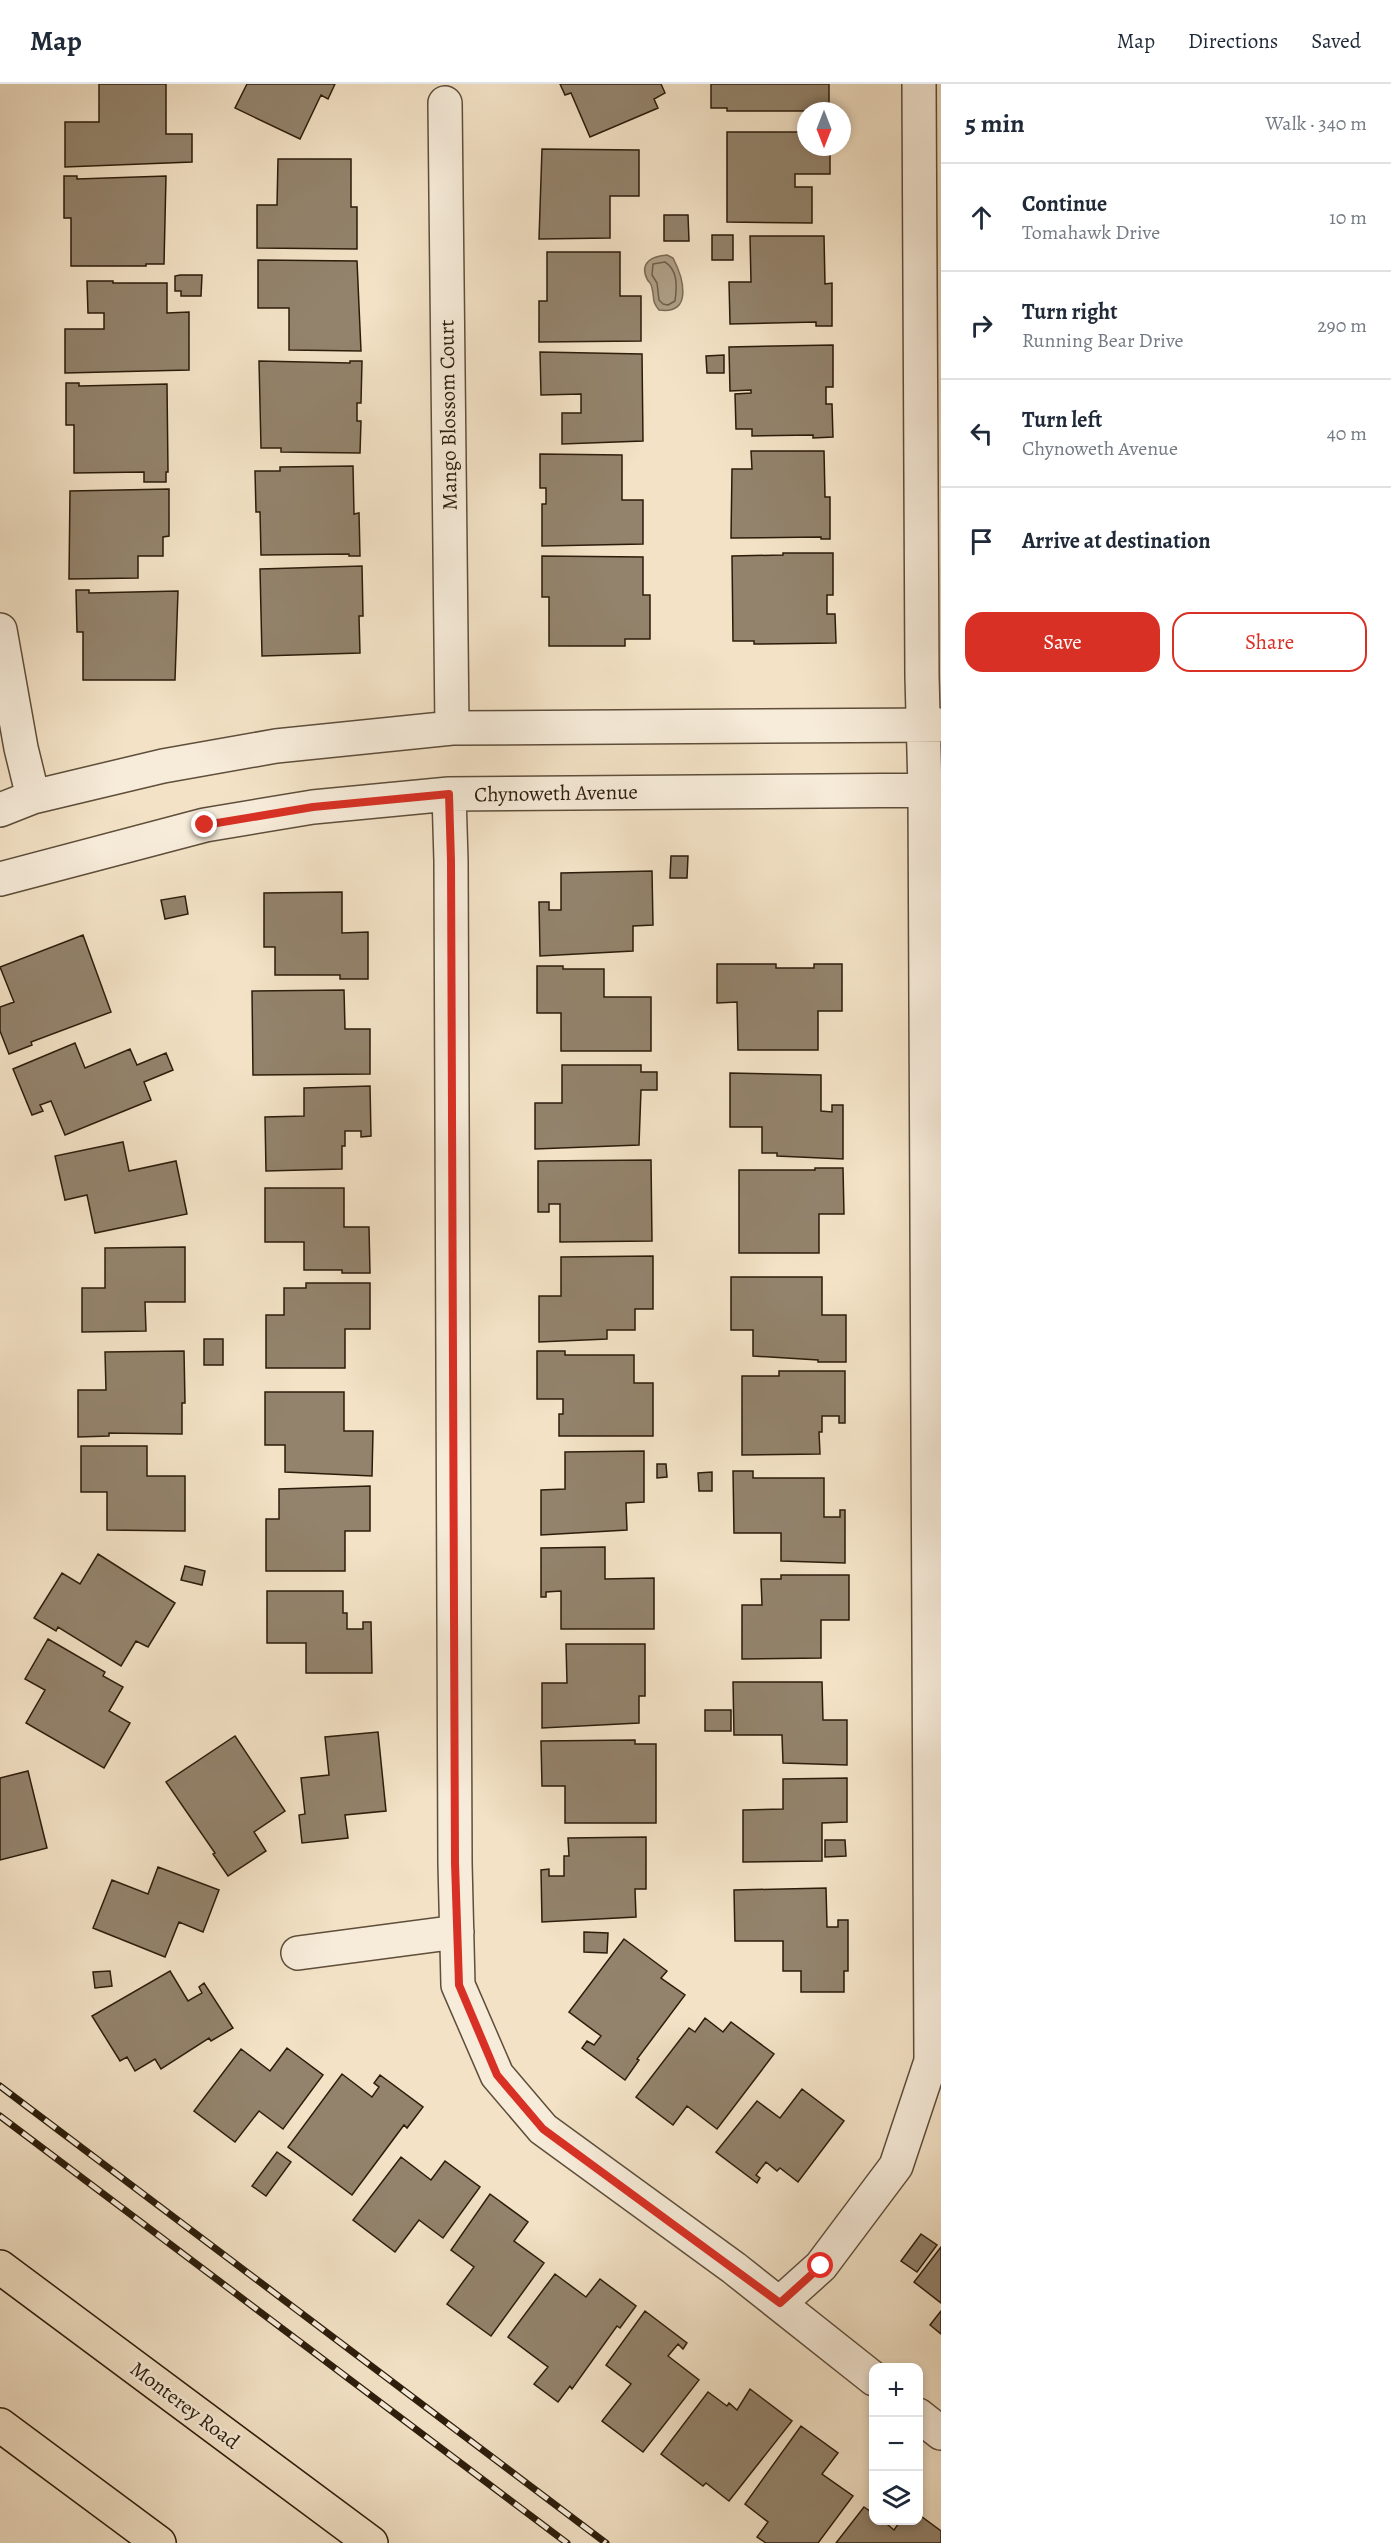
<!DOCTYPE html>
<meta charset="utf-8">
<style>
:root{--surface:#fff;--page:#f2f2f3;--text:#1f2937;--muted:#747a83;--line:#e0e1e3;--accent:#d93025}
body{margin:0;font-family:Alegreya,serif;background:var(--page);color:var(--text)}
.controls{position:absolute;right:18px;bottom:18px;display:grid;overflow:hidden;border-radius:12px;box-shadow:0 3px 9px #0003}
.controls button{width:54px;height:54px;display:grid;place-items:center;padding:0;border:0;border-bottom:2px solid var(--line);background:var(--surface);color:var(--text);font:30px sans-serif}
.compass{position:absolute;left:797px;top:18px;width:54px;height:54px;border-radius:50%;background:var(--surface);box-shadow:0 3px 9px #0003;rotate:180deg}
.stop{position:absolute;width:18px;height:18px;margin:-14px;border:4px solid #d93025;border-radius:50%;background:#fff}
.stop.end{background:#d93025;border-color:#fff;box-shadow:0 2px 6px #0008}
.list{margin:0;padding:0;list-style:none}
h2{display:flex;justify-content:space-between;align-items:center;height:78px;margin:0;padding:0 24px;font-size:26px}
h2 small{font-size:20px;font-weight:400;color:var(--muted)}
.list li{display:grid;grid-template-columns:39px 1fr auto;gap:18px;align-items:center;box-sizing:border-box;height:108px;padding:0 24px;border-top:2px solid var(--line)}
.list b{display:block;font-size:22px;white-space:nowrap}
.list p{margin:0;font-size:20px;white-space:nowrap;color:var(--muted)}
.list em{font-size:20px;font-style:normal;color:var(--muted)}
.actions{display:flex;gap:12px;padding:18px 24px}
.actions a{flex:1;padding:14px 0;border:2px solid var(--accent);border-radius:18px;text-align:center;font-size:21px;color:var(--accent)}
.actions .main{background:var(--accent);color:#fff}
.icon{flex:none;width:33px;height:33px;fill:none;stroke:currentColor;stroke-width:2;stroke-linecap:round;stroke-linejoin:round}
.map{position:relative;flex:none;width:941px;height:2459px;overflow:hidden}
header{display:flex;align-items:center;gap:36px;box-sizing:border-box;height:84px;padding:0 30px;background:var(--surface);border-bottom:2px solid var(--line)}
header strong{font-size:28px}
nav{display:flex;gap:33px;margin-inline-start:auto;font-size:21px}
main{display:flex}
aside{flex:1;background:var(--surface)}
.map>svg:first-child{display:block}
</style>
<header>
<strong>Map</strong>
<nav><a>Map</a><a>Directions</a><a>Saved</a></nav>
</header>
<main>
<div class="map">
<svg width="941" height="2459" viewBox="0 0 941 2459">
<rect width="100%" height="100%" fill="#f3e2c6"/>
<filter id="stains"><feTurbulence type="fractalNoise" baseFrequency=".00333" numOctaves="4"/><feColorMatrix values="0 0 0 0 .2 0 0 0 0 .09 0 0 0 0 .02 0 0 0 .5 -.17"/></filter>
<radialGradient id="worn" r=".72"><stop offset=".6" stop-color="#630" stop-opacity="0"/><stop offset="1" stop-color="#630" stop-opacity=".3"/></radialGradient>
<path fill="#af9f86" stroke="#7b6b55" stroke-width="1.5" d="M667,171L673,174C683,193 694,231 659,226C651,216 655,215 652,204C651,198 650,200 647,195C639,178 653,172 667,171Z"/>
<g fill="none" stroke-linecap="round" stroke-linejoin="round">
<path stroke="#6e5e48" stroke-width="1.5" d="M665,178C678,186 677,202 675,217L668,221L663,220L659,216L657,199L652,191L653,180Z"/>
</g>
<path fill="#93836c" stroke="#2c1d0b" stroke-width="1.5" d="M99,0H166V50H192V78L65,83V38H99Z
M247,0H335L328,15L321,11L300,55L235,24Z
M560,0H661L665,9L654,15L658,24L590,53L571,9L565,11Z
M711,0H829V27H727V24H711Z
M727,48H806V63H830V90H795V103H812V139L727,138Z
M542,65L639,66V112H610V154L539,155Z
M278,75H351V123H357V165L257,164V121H277Z
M64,92H77V95L166,92L164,180H146V182H71V134H64Z
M664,131H688L689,157H664Z
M712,151H733V176H712Z
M750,152H824L825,200L832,199V242H816V238L730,240L729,198H751Z
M547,168H620V212H641V257L539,258V217H547Z
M258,176L357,177L361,267L289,266V224H258Z
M180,191H202L201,212H181V207H175V192Z
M87,197H113V199H167V229L189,228V286L65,289V245H104V229H88Z
M833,261V303H826V320H832L833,353L813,354V351L752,352V345H736L735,310L751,309V306L730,307L729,263Z
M540,268L642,270L643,357L562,360V329H581V310L541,311Z
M724,271V289H707L706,272Z
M259,277L350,279V277H362L361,319H357V337H361L360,369L281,368V364H261Z
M66,299H79V302L167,300L168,388H166V398H144V388L74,389V341H66Z
M751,367H824L825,413H830V455H821V453L731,454L732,385H752Z
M540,370L622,371V416H643V460L542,462V420H546V404H540Z
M353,382L354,430L359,429L360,472H349V470L261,471L260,428H256L255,387H280V383Z
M169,405V452L163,453V472H138V494L69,495L70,407Z
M783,469H833V511H827V530H835L836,559L754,560V557H733L732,472L783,471Z
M542,472L643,473V511H650V555H625V562H549V513H542Z
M362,482L363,532H359L360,569L262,572L260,485Z
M76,506H89V509L178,507L175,596H83V548H77Z
M671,772H688L687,794H670Z
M652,787L653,841L633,842V867L540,872L539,818H549V826H561V789Z
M342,808V849L368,848V895H340V891H275V863H264V809Z
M185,812L188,830L165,835L161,816Z
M83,851L111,928L31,958L32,961L9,970L0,947V923L14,918L0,883Z
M717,880H776V884H814V880H842V927H818V966H738L737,918L717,919Z
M537,882H563V885H604V913H651V967H561V929H537Z
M344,906L345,945H370V990L253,991L252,907Z
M75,959L85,984L130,965L137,981L166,969L173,986L144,998L151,1016L65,1051L51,1017L40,1021L43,1027L32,1031L13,985Z
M562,981H641V988H657V1006H641L639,1061L535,1065V1019H562Z
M730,989L821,991V1027L832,1028V1021H843V1075L777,1072V1069H762V1043H730Z
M370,1002L371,1052L361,1053V1047H345V1062H342V1085L266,1087L265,1033L304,1032V1004Z
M123,1058L129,1087L176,1077L187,1130L95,1149L87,1111L65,1116L55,1072Z
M651,1076L652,1157L560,1158V1120H549V1128H538V1077Z
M815,1084H843L844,1130H819V1169H739V1086H815Z
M265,1104H344V1143H369L370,1189H342V1186H304V1158H265Z
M185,1163V1218H145L146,1247L82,1248V1204H105V1164Z
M653,1172V1225H635V1246H607V1255L539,1258V1212H561V1173Z
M731,1193H822V1231H846V1278H818V1276L753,1272V1246H731Z
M306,1199H370V1245H345V1284H266V1231H284V1204H306Z
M204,1255H223V1281H204Z
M184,1267L185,1319H182V1350L109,1349V1352L78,1353V1306H106L105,1268Z
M537,1267H565V1271H634V1299H653V1352H559V1330H563V1315H537Z
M779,1287H845V1339H839V1332H822V1348H819L820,1370L742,1371V1292H779Z
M265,1308H344V1347H373L372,1392L285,1388V1361H265Z
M81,1362H147V1392H185V1447L107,1446V1408H81Z
M644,1367V1418L626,1419L627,1446L541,1451V1406L565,1405V1368Z
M657,1380H666L667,1393L657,1394Z
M733,1387H753V1394H824V1433H840V1426H845V1479L781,1477V1449H734Z
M712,1388V1407H699L698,1389Z
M370,1402V1447H345V1487H266V1435H279V1405Z
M605,1463V1495L654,1494V1545H561V1507L546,1508V1513H541V1464Z
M98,1470L175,1519L148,1563L136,1557L121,1582L58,1543L56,1547L34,1534L62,1489L80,1500Z
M185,1482L205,1487L202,1501L181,1496Z
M781,1491H849V1536H821V1574L742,1575V1521H762L761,1495H781Z
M267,1507H343V1529H347V1545H363V1538H371L372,1589H306V1559H267Z
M48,1555L105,1588L103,1592L123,1603L109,1627L130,1639L104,1684L26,1639L45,1606L25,1595Z
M566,1560H645V1612H639V1639L542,1644V1599H567Z
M733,1598H822L823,1636H847V1681L783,1679L782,1651H734Z
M705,1626H731V1647H705Z
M378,1648L386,1727L345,1731L348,1754L302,1759L299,1731L305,1730L301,1694L329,1691L325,1653Z
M235,1652L285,1727L254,1748L266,1767L228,1792L213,1770L215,1769L166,1698Z
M635,1656V1660H656V1739H565V1702H542L541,1657Z
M28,1687L47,1764L0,1776V1694Z
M847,1694V1738L822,1739V1777L743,1778V1726L783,1725V1695Z
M646,1753V1805H635L636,1833L542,1838L541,1786L549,1785V1792H564V1772H569L568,1754Z
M825,1756H845L846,1772L825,1773Z
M158,1783L219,1806L203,1848L179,1838L165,1873L93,1844L112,1796L148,1810Z
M826,1804L827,1843H838V1836H848V1887H844V1908H801V1887H783V1857H735L734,1806Z
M584,1848L608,1849L607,1869L584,1868Z
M624,1855L667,1887L661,1894L685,1911L637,1975L639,1976L625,1996L582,1964L587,1957L594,1961L601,1952L569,1928Z
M110,1887L112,1902L95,1904L93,1888Z
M170,1887L188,1917L202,1909L199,1903L204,1899L233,1944L211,1957L209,1954L161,1985L155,1975L135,1987L127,1973L120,1977L92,1932Z
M705,1934L723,1948L731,1938L774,1970L717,2045L687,2022L673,2041L636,2013L689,1944L695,1948Z
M287,1964L323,1991L283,2045L259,2027L235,2058L194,2027L241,1965L270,1987Z
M342,1990L372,2013L379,2003L374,1999L380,1991L423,2023L407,2044L404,2041L352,2111L288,2063Z
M802,2005L844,2037L798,2098L780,2084L777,2087L766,2078L756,2091L760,2094L757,2099L716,2068L757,2017L780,2034Z
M277,2068L291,2078L266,2112L252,2102Z
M401,2073L431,2096L445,2077L480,2103L443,2154L419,2136L395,2168L353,2136Z
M490,2110L528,2138L514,2157L544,2179L491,2252L447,2220L474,2183L451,2166Z
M921,2150L937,2161L917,2188L901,2177Z
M941,2163V2219L914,2198Z
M555,2190L586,2213L600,2195L636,2222L620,2244L617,2242L572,2305L570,2302L558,2318L534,2300L548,2283L508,2253Z
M645,2227L687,2259L683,2265L678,2260L668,2272L699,2296L643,2368L602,2337L631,2300L606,2281Z
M941,2227V2250L930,2241Z
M750,2305L792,2337L729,2417L706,2399L703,2402L661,2370L708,2308L727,2322L729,2319L737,2326Z
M801,2342L838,2369L822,2390L853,2412L818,2459H766L757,2453L768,2438L745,2420Z
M864,2423L874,2430V2436H882L894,2446L901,2436H918V2430L941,2447V2459H836Z"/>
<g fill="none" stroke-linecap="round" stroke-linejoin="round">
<defs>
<path id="minor" d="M445,19L452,644
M0,546L21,664L33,713
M449,710L451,777L455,1779L458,1901L497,1991L543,2045L734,2184L874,2295
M0,726L33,713L163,682L276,662L452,644L941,641
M0,795L205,741L313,723L449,710L941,706
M298,1869L457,1848
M780,2219L821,2182L896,2082L931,1977L925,706L922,592L919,0
M918,2331L941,2349"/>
<path id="major" d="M0,2183L371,2459
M0,2341L159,2459"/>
</defs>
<use href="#minor" stroke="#5e4e3a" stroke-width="36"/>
<use href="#major" stroke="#2c1d0b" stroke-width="36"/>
<use href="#minor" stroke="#f7ecda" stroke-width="33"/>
<use href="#major" stroke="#f3e2c6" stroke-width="33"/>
<defs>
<path id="rail" d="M0,2002L606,2459
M0,2032L567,2459"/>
</defs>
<use href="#rail" stroke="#2c1d0b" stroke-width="7"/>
<use href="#rail" stroke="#f7ecda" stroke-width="4.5" stroke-dasharray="14" stroke-linecap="butt"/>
</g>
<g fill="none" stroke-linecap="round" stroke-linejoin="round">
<path stroke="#d93025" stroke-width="8" d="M205,741L313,723L449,710L451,777L455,1779L459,1901L497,1991L543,2045L780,2219L821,2182"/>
</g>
<g text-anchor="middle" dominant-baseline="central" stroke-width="5" stroke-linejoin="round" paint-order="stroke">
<g font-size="21" fill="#2c1d0b" stroke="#f7ecda">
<text transform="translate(448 331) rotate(-91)">Mango Blossom Court</text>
<text transform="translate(556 709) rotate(-1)">Chynoweth Avenue</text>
<text transform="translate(185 2321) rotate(37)">Monterey Road</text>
</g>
</g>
<rect width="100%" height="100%" filter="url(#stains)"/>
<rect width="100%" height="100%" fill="url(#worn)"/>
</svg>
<div class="controls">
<button>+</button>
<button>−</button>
<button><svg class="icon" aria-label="layers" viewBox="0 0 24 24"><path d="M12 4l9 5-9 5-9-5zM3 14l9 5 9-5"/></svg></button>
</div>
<svg class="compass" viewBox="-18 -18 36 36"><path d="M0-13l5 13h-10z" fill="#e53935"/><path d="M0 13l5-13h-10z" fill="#747a83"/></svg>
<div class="stop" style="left:821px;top:2182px"></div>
<div class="stop end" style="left:205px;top:741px"></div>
</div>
<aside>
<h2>5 min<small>Walk · 340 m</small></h2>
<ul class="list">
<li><svg class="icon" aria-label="ahead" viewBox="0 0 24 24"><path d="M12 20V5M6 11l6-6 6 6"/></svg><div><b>Continue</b><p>Tomahawk Drive</p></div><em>10 m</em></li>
<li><svg class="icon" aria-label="right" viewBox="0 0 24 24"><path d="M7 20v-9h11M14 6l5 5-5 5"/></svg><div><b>Turn right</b><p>Running Bear Drive</p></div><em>290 m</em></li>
<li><svg class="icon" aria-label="left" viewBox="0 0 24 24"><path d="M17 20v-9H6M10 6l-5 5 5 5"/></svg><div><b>Turn left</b><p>Chynoweth Avenue</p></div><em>40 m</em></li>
<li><svg class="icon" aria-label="arrive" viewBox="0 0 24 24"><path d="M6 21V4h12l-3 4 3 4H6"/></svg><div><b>Arrive at destination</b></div></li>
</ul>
<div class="actions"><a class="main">Save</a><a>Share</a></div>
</aside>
</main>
